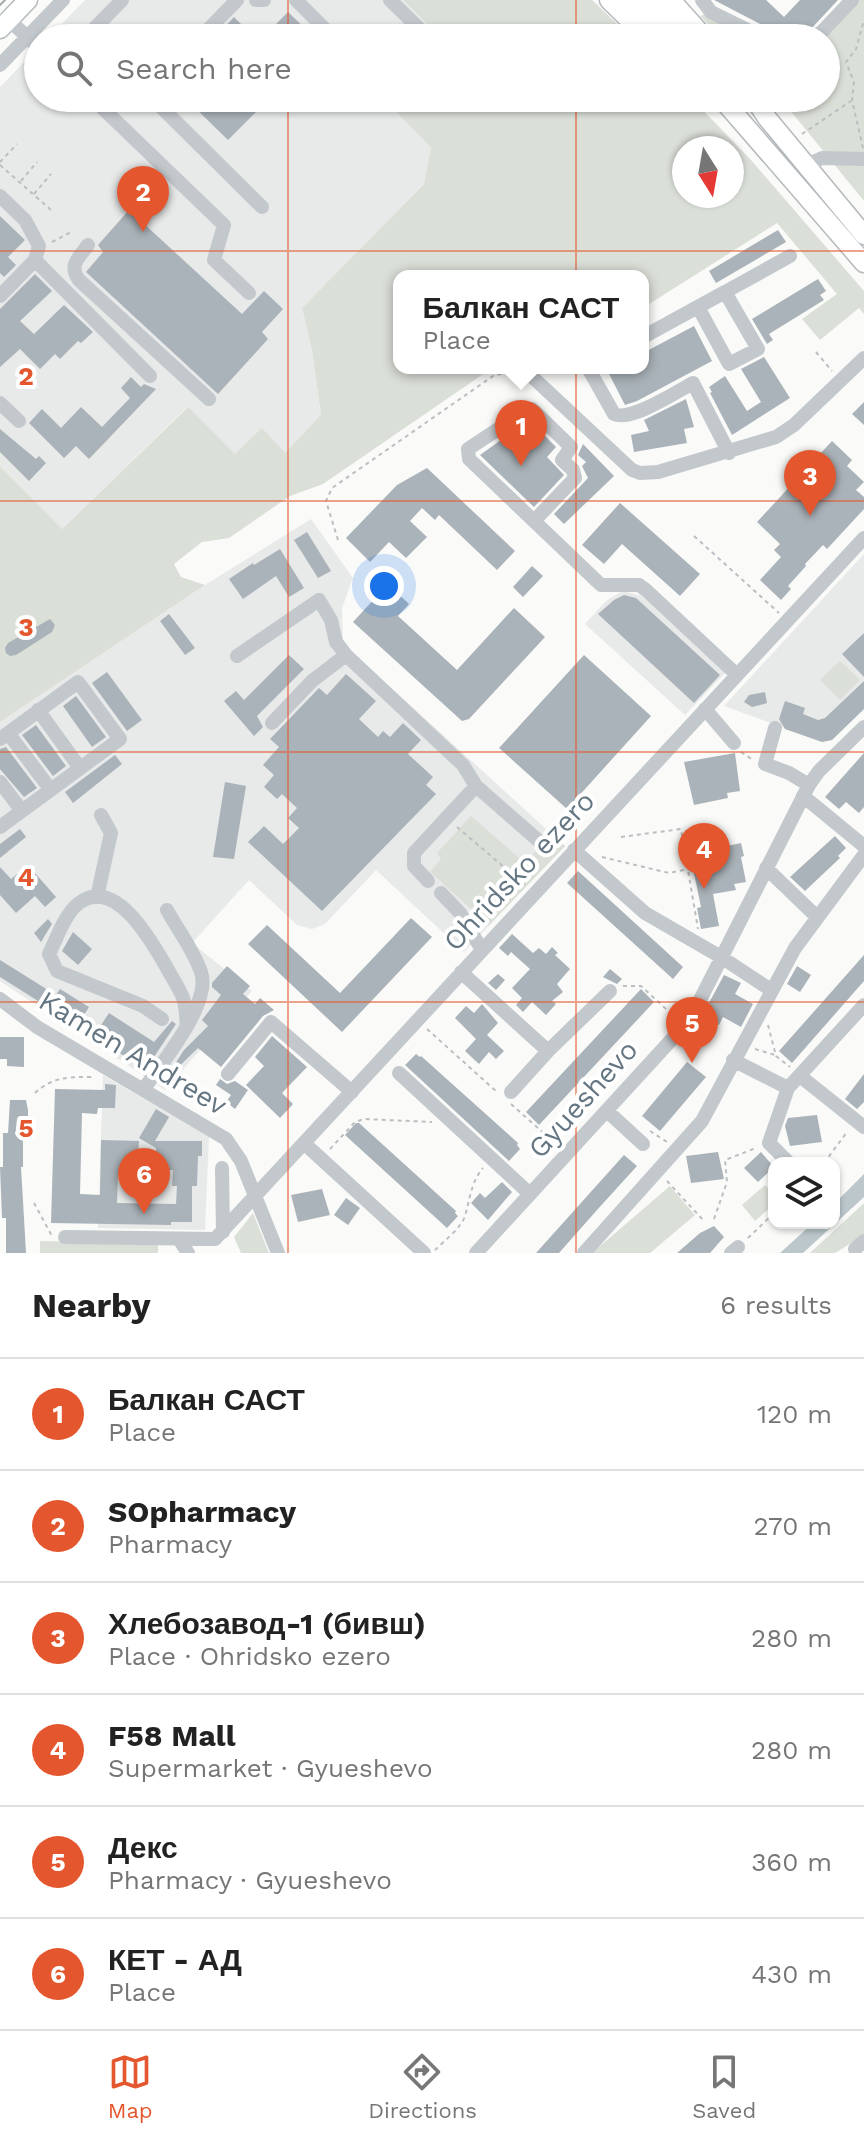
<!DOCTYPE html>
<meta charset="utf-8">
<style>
:root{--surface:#fff;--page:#f6f6f6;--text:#222;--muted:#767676;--line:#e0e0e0;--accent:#e4572e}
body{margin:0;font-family:"Work Sans",sans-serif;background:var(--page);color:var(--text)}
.controls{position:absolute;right:24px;bottom:24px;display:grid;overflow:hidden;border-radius:16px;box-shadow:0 2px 6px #0004}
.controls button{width:72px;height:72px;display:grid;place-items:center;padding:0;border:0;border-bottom:2px solid var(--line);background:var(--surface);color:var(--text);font:40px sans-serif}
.compass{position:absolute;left:672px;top:136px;width:72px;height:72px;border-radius:50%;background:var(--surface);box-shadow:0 2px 6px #0004;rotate:169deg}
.you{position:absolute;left:384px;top:586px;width:28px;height:28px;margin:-20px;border:6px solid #fff;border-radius:50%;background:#1a73e8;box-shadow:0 0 0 12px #1a73e833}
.badge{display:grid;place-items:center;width:52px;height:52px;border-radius:50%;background:var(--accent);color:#fff;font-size:26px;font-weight:700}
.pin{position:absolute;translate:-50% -66px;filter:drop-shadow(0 2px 4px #0008)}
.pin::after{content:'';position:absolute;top:42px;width:28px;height:24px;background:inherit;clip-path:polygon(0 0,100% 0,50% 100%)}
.popup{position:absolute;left:393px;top:270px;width:256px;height:104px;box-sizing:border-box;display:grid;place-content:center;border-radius:16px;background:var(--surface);filter:drop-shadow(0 2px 6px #0005);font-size:26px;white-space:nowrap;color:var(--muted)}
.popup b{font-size:30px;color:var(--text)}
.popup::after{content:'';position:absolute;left:50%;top:100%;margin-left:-16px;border:16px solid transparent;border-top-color:var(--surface)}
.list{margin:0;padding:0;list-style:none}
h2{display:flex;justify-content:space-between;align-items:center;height:104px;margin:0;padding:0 32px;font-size:34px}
h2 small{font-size:26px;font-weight:400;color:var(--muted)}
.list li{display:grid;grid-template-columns:52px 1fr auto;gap:24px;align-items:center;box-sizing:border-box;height:112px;padding:0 32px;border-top:2px solid var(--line)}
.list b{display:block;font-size:30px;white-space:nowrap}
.list p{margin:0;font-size:26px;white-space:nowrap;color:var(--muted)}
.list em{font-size:26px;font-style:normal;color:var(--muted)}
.icon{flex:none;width:44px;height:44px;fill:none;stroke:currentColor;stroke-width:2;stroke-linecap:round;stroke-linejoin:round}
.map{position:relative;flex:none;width:864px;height:1253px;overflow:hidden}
.search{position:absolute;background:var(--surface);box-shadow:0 2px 6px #0004;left:24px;right:24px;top:24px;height:88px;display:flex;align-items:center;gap:20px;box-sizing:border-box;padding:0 28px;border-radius:44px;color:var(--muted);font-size:30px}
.sheet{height:776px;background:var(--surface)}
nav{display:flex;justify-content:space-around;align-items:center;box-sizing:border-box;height:112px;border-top:2px solid var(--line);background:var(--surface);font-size:22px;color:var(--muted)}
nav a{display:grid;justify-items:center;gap:4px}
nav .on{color:var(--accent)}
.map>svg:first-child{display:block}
</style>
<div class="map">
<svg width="864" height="1253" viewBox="0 0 864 1253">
<rect width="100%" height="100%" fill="#fafaf8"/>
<path fill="#e8e9e9" d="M85,0H403L441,38H48Z
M38,48V98H389L386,101L431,148L424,184L302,308L312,350L321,416L285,454H235L187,407L62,529L0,466V87Z
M311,519L353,578L342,608L343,644L565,846L464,952L376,870L325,924L312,929L297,925L249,880L192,943L252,991L165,1090L0,981V722L205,585Z
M864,554V709L832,740L823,742L724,706Z
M623,591L642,596L725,673L685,715L585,624L607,600Z
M103,1075L209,1137L205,1230L98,1228Z"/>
<path fill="#dadfd7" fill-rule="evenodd" d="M403,0H592L632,38H441Z
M852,0H864V201L780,98H826V38H816Z
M711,12L764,38H723L700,16Z
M389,98H691L751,160L864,291V314L859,308L820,340L802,319L837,294L777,223L643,308V276H399V368H492L323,484L290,496L229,538L202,542L174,564L181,577L205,585L0,722V466L62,529L188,407L235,454L262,428L285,453L321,415L312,350L302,308L424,184L431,148L386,101ZM684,148H732V196H684Z
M840,661L860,680L840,700L820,680Z
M471,816L525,863L552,834L565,846L489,925L430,872L441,859L437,853Z
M765,1185L774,1195V1204L755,1221L742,1205Z
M670,1186L695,1215L650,1253H592Z
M864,1203V1235L835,1253H810Z
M253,1213L269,1253H241L234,1237Z
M40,1241L158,1243V1253H40Z"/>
<path fill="#bbc7cb" d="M864,1174V1197L803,1253H780L813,1223H834V1204Z"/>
<path fill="#aab3b9" d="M714,0H766L784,17L800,0H838L809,31L806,38H787Z
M288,12L315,38H262Z
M234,17L255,38H214Z
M185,98H270L228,140Z
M129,210L242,314L264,291L283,309L262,332L268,339L218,394L86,272L103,252L98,245Z
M0,216L25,240L8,257L16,265L4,277L0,273Z
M778,230L786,242L716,283L709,271Z
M35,274L52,291L20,321L34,334L64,305L93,332L81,343L78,341L60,359L55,354L40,369L20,349L0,367V309Z
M818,279L826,291L820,295L824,300L769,334L773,340L767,344L752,319Z
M694,326L712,361L637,401L625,405L608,372L615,368H643V353Z
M764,357L790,398L732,435L710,393L712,392L709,387L725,376L747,411L761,402L741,369Z
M131,377L141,387L144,384L156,389L89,459L76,446L64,458L29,423L42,409L61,428L81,407L102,427L130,398L121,388Z
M686,399L694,427L684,429L687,443L634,452L631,435L649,431L644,420Z
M864,402V425L852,414Z
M529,420L556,447L547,457L564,475L534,507L480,455Z
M0,429L36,459L39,456L46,463L29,481L0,452Z
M832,441L852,460L847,466L864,482L856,490L864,497V509L827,549L823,545L805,564L806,566L788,586L791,589L781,600L760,580L781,557L774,550L780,544L757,522Z
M583,444L614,476L564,524L554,514L588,478L582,466L586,462L578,455Z
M427,468L515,551L497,570L439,515L435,520L422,508L410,521L427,537L406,558L389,542L370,562L346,538L397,485Z
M620,503L700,574L680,596L622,544L604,564L582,545Z
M307,532L331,571L318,578L294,540Z
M280,549L304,588L289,597L276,576L243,599L229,579L253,563L254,565Z
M532,566L543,576L523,597L513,587Z
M388,584L409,604L398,616L457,670L514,608L545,637L469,719L462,721L353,622Z
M624,595L636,598L720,675L694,703L598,614L614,600Z
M169,614L195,648L185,655L160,621Z
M50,619L55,625L52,632L16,655L10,656L6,653L5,648L8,643Z
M864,633V677L842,654Z
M289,655L304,669L257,716L263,727L254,736L224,701L236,691L244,700Z
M584,655L651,716L567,809L499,748Z
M107,672L142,720L127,731L92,683Z
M346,674L376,701L359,719L378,737L383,731L390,737L403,723L421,740L408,754L433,777L426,785L436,794L322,911L248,842L264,826L283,844L299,828L288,818L297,808L282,794L277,799L264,787L274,775L263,765L279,747L270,739L319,688L327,695Z
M864,681V709L832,740L822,742L785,729L779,719L785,701L805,708L803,714L818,720L825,718Z
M765,692L767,703L764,704L752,707L744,702L749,695Z
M76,696L106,737L92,747L63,706Z
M36,725L66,766L53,776L22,735Z
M6,747L37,788L24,797L0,769V749Z
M735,753L740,791L727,793L728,798L694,805L684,762Z
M864,753V807L859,813L846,802L839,809L825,797Z
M115,755L122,764L73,803L65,792Z
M225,782L246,786L234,859L213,857Z
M20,829L26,837L0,858V844Z
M835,836L846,848L838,856L840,858L805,891L790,877Z
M741,843L744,856L741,857L746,882L734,884L736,890L713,894L719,926L701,929L697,908L701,907L690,854Z
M28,865L56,897L45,907L35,896L16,913L0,895V867L11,879Z
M578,871L683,967L673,979L567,883Z
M411,918L432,937L342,1032L248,944L267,925L340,993Z
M48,919L52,924L41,942L34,933Z
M73,932L92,949L78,965L62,951Z
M512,934L533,953L539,948L546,954L552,947L558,953L555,955L570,969L557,984L563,992L552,1001L556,1004L546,1015L532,1002L523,1012L516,1005L522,998L512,988L530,969L511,952L508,956L499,948Z
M864,955V981L792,1063L779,1051Z
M0,960L56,995L60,989L89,1007L80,1021L49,1001L46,1006L0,977Z
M227,966L250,986L243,994L255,1004L260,998L274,1010L263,1016L221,1067L198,1048L164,1081L184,1050L208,1026L202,1020L221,995L212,987V983Z
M797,966L811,975L800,992L787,984Z
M610,969L622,979L617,984L603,977Z
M498,974L505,980L496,990L488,983Z
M724,975L741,983L735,994L753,1004L741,1027L723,1017L719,1025L702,1016Z
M641,989L654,1002L539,1125L526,1112Z
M482,1004L498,1023L487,1035L504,1051L496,1059L489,1052L479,1064L465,1051L476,1039L455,1018L466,1006L474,1013Z
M109,1013L154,1042L172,1021L176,1024L146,1069L93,1037Z
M272,1036L307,1067L282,1093L293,1104L280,1118L246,1085L264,1066L255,1057Z
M0,1037H24V1067L7,1066V1059H0Z
M416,1054L420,1057L421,1056L518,1143L517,1145L520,1149L509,1161L405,1065Z
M687,1062L706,1077L660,1131L642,1116Z
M864,1074V1102L857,1109L845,1099Z
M220,1079L227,1084L235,1081L248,1090L235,1109L226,1102L231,1095L216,1085Z
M105,1084L116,1085L115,1108H98L97,1114L82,1113L80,1194L100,1195L101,1140L139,1141L138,1159H127V1173L118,1172L117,1203L176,1204L177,1186H172L173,1170H156V1148L139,1138L156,1109L169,1117L155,1141H202V1156H198L197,1186H192V1222H171V1225L51,1223L55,1089L105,1090Z
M10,1100H26L28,1110V1133H23V1167H21L26,1253H6V1218H2L0,1167H3V1133H8Z
M817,1115L822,1142L790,1146L785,1126L788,1118Z
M356,1123H359L456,1211L455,1213L458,1216L447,1228L345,1135Z
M718,1152L724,1179L691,1183L686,1156Z
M761,1152L774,1167L758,1182L744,1168Z
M624,1155L637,1166L597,1210L559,1253H536Z
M502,1182L512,1192L488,1220L471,1203L480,1193L485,1198Z
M322,1189L330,1215L298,1222L291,1195Z
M346,1198L360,1208L348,1225L334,1215Z
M714,1226L724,1237L710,1253H677L700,1233Z"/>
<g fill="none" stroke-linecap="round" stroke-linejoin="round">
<defs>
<path id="major" d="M609,0L648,38
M628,0L667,38
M649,0L688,38
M671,0L705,38
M0,29L28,0
M721,98L864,263
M754,98L767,118L864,235"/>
</defs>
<use href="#major" stroke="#b5babe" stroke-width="21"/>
<path stroke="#bbbfc2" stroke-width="2" stroke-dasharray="4 4" stroke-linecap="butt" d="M28,84L36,71V59
M779,107L782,98
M802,134L851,101
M863,148L852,100L854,82L846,62L856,49L864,20
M0,162L17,144
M0,165L51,210
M21,181L37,162
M34,194L51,174
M52,242L73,231
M816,352L832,371
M694,536L779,613
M338,540L326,501L332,488L493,376L513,371
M741,752L753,760
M457,827L525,885
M621,837L681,829L698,929
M602,857L669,873L689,869
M623,986H641L676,1018
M768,1025L776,1056L790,1067
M427,1029L497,1092
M755,1049L775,1055
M35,1093C53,1077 67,1077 91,1077L92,1075
M511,1104L557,1145
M650,1131L667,1142
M330,1149L355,1122L364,1119L432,1122
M824,1163L847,1132
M667,1181L704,1221
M34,1203L53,1238
M714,1219L727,1182L725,1160L756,1148
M748,1238L774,1213
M435,1250C444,1241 461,1228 465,1216C470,1199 471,1182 483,1168"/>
<path stroke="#c3c8cc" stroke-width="14" d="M256,0H264
M296,0L334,38
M390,0L429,38
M702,0L711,12L764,38
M9,20L38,47
M89,38L87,36L122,0
M200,38L237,0
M816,38L852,0
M0,65L63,0
M92,98L224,225L214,260L249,293
M152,98L262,207
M807,165L822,158L864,159
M0,196L25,220L39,246L35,260L0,296
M88,245C79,257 68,266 79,280L209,399
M35,260L150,376
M698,307L729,364L758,349L725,292L790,256
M643,337L725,292
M588,368L614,414C631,422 676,392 693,383L729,453
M526,371L632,470L640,473L658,472L776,437L794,425L864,358
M0,403L19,421
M534,521L575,478L573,470L562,460L571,447L532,409L527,410L468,449L469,459L601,585H639L646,590L737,675
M237,656L319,600L331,620L336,642L346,655
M705,709L734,743
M38,710L80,768
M272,723L312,681L346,655L463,765L476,786L414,853V866L428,881
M775,728L765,764L789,773L809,785
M8,733L51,790
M0,739L78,682L120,739L0,827
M0,782L22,811
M476,786L540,842
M803,796L864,846
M574,850L645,913L721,957L771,990
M766,868L817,917
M441,893L460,913L482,950
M97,897L111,833L101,815
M461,972L548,1051
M0,999L37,1027L226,1139L241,1161L278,1253
M162,1019L143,1006L57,971L49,954C57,938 66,910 82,901C118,879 153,944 167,968C172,978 181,990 184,1001C186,1009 186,1018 187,1026
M733,1060L788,1088
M399,1073L530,1194
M228,1074L271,1022L352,1092
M800,1076L864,1127
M144,1089C162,1062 212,1004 201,972C194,951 178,930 167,910
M511,1092L548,1051L610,991
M607,1111L643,1144
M305,1144L424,1253
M789,1163L769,1143L788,1088L864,1005
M222,1168L223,1232
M65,1237L215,1239L864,538
M179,1239L188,1253
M855,1249L864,1241
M476,1253L684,1026L699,1002L809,785L819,771L864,727
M584,1253L702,1121L795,948L864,855
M731,1253L738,1247"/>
<use href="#major" stroke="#fff" stroke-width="18"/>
<path stroke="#a2aab0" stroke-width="2" d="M0,5L5,0"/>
</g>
<path fill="none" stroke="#e4572e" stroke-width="2" stroke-opacity="0.55" d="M288,0V38M576,0V38M288,98V1253M576,98V1253M0,251H864M0,501H864M0,752H864M0,1002H864"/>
<g text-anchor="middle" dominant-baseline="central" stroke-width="8" stroke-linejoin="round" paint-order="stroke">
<g font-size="28" fill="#657683" stroke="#fff">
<text transform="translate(519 871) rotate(-47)">Ohridsko ezero</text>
<text transform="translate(133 1053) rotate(31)">Kamen Andreev</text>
<text transform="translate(583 1099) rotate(-48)">Gyueshevo</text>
</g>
</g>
<g font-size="26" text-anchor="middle" font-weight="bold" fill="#e4572e" stroke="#fff" stroke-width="8" stroke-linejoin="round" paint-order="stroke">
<text x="26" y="385">2</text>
<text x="26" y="636">3</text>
<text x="26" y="886">4</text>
<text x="26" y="1137">5</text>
</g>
</svg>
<div class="controls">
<button><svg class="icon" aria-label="layers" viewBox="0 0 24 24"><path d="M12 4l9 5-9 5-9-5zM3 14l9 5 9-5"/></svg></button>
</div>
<svg class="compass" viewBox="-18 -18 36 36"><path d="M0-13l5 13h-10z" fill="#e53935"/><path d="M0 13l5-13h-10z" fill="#767676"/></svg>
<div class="you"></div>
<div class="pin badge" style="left:521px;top:466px">1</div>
<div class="popup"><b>Балкан САСТ</b>Place</div>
<div class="pin badge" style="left:143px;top:232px">2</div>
<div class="pin badge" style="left:810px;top:516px">3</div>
<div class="pin badge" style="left:704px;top:889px">4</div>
<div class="pin badge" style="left:692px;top:1063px">5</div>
<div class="pin badge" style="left:144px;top:1214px">6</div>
<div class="search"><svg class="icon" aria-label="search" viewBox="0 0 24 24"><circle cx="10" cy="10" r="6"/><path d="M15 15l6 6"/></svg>Search here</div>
</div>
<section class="sheet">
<h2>Nearby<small>6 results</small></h2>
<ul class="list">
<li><span class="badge">1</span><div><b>Балкан САСТ</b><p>Place</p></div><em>120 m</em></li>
<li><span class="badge">2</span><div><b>SOpharmacy</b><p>Pharmacy</p></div><em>270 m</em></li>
<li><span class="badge">3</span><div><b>Хлебозавод-1 (бивш)</b><p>Place · Ohridsko ezero</p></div><em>280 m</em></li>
<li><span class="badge">4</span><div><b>F58 Mall</b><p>Supermarket · Gyueshevo</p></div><em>280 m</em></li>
<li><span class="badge">5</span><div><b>Декс</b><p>Pharmacy · Gyueshevo</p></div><em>360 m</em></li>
<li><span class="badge">6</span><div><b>КЕТ - АД</b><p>Place</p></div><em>430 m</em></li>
</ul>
</section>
<nav>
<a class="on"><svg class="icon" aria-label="map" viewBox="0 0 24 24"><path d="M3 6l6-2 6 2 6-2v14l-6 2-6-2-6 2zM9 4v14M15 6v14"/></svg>Map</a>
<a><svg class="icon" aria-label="directions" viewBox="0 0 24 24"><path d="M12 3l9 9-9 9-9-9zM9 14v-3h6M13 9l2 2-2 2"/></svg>Directions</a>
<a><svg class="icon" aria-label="saved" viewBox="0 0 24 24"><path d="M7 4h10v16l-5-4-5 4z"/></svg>Saved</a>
</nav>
